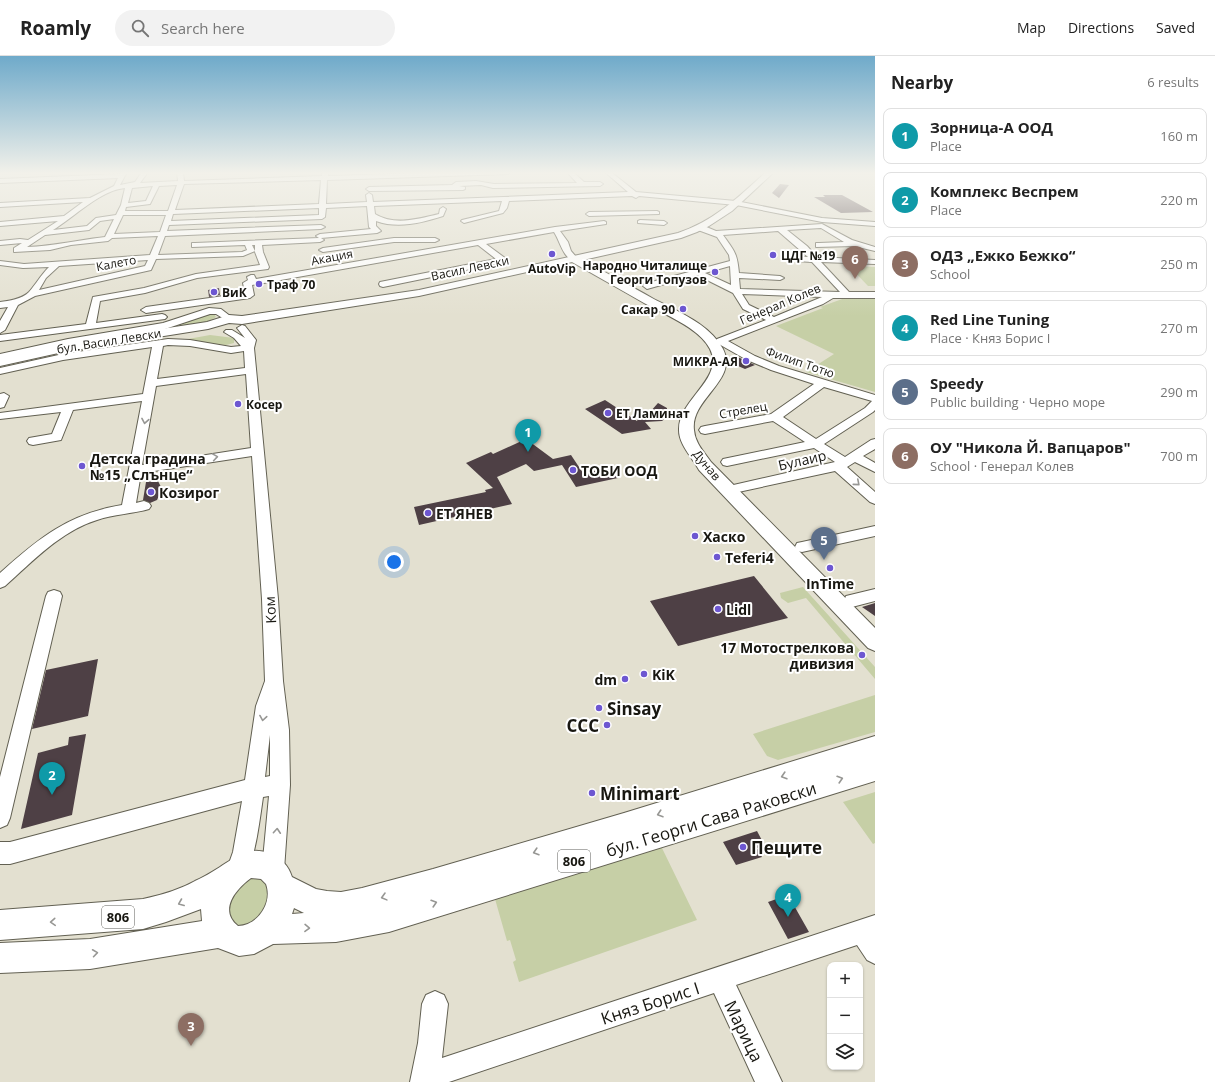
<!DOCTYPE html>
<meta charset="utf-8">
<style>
:root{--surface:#fff;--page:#f2f2f2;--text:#222;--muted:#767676;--line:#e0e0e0;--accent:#d93025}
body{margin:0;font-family:"Open Sans",sans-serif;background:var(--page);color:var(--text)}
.controls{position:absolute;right:12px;bottom:12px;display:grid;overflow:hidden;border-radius:8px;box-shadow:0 1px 3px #0004}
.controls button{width:36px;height:36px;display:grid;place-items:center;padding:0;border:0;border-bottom:1px solid var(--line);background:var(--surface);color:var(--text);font:20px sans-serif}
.you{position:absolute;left:394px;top:506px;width:14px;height:14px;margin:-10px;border:3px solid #fff;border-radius:50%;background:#1a73e8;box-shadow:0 0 0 6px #1a73e833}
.badge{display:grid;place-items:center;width:26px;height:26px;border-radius:50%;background:var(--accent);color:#fff;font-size:13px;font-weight:700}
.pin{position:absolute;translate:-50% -33px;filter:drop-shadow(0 1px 2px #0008)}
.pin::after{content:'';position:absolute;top:21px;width:14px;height:12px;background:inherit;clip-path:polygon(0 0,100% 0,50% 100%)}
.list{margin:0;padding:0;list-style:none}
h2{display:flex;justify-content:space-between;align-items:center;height:52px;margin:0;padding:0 16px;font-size:17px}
h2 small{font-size:13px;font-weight:400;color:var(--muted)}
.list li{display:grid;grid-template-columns:26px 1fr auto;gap:12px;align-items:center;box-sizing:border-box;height:56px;margin:0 8px 8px;padding:0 8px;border:1px solid var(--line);border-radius:8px}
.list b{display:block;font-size:15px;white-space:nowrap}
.list p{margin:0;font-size:13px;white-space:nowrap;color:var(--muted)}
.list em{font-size:13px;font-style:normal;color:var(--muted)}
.icon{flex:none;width:22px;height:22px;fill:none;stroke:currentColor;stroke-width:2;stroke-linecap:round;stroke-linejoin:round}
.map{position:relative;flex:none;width:875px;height:1026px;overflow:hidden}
header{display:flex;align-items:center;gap:24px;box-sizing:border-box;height:56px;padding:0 20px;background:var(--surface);border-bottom:1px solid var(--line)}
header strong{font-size:19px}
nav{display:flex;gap:22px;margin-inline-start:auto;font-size:14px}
.search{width:280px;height:36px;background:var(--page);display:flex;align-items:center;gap:10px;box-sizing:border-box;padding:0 14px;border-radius:22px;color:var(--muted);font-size:15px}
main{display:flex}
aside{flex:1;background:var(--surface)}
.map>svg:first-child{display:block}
</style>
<header>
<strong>Roamly</strong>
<div class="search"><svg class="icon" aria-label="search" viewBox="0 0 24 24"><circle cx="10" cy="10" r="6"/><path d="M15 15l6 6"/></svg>Search here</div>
<nav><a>Map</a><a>Directions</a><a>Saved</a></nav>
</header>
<main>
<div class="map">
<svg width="875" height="1026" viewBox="0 0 875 1026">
<rect width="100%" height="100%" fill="#e3e0d0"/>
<path fill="#c6cfa6" d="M849,210L875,211V230H868Z
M875,241V336L806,316L834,298L776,270L823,252L820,251L845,242Z
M211,257L214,258L216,261L204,268L170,273Z
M210,279L234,282V287L226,289L177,285Z
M803,531L875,611V623L806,542L788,547L781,542L780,537Z
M875,639V676L778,704L767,700L753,678Z
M875,736V787L873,788L843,746Z
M661,790L697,864L519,926L513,906L516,904L510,884L507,885L495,843Z
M259,820L269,829L270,844L256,867C244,870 237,873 228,863L227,839L237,824Z"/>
<path fill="#4e4045" d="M780,128L789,129L779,142L772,137Z
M823,139H842L873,156L841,157L814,141H825Z
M219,232L220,239L209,241L208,234Z
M734,299L746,305L755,309L745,313L738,310Z
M605,344L637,365L641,355L650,356L658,347L667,352V361L662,365L645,366L651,373L622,378L585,353Z
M526,383L553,403L571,399L583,417L610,412L618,422L576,431L562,409L534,415L526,408L497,421L512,448L419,469L414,451L486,436L485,434L493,432L466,407L491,396L493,398Z
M151,425H158L162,433L157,444L150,447L143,444L146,426Z
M754,520L788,562L678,590L650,545Z
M875,547V560L862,551Z
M98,603L88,660L32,673L46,614Z
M86,678L72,759L21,773L38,697L68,689L69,681Z
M757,775L765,790L757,792L762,801L736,809L723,786Z
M788,839L809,876L788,883L768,846Z"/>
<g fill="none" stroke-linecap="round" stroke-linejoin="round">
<defs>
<path id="minor" d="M121,116H127L120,129L135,126L142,116H148L140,127L178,125L177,116H183L184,125L322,120V116H328V120L456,116H511L508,118L327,124L326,148L367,146L366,139L369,137L372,139L373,146L628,136L605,116H611L636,136L736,145L822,162L875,166V170L822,166L736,149L639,140L636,142L632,140L509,145L507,152L503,157L464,167L461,165L462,164L499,155L502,145L374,150L375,158C395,170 417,163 439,158L440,153L443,151L446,153L443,160C421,167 398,173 376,165V170L381,175L377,177L321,182L324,184L320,186L262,189L263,196L269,211L268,213L197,222L145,237L100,245L96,267L162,258L165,259L167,261L165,263L0,285V279L86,268L93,241L144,232L196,218L260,209L255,196V189H252L255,195L243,200L156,203L151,214L35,240L18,249L5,274L0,277V265L8,251L0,252V246C9,245 22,243 29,236C36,228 41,219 49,211L23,212L0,209V205L24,208L150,199L158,180L112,182L108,185L71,189L50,194L14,196V192L22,187L0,189V185L20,183L28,184L58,165L0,170V166L64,160L83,146L0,151V147L90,142L114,130L118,122L0,127V123L120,118ZM321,124L319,148L175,154L184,128ZM177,129L168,155H125L126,151L150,148L159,130ZM153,130L146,145L128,147L132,132ZM125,132L121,149L116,159L96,162L87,170L53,174C74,161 101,134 125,132ZM367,150L369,171L371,173L320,178L316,180L319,182L195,187H192V191L245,189L247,194L242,196L158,199L165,180L321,173L325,171L321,169L167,175L169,169L322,163L325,161L326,152ZM319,152V159L171,165L173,158ZM123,159H166L160,176L114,178ZM114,163L105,181C79,184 53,190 27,191L45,179L89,174L100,165ZM148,204L145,210L39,234L46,222L59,210Z
M567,116H573L584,126H600L603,128L600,130L493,132L481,129L459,130L465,131V133L463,134L369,135L366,133L369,131L452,129L456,126L476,125L494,128L577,127Z
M657,155L659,156V158L589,160L586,158L589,156Z
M640,164L664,165L667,167L664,169L638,167V165Z
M604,165L606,166V168L560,175L568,186L571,195L578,203L574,205C563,202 560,185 554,176L486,188L505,202V206L383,231L380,230L379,228L380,226L496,203L478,189L252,229L254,239L250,242L146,257L141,254L146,251L245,237L243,227L248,224L247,221L251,219H254L256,223L555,171Z
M822,168L852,184L875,191V195L854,190L816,191V187H819L844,186L821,172L787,174L807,190L817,201L875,204V208L821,206L849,236H875V242H833L823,248L728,285L755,300L779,310L875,339V354L873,356L824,388L845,401L871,384L875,383V393L863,400L875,407V416L855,406L847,411L875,436V448L870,446L835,415L729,438L724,437L722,434L724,431L729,430L835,406L814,392L727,410L723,409L721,406L723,403L805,386L773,365L705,378L701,377L699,374L701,371L705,370L771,358L814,328L771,314L747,304L717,287L715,285L717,283L766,264L743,253L733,237L697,219L647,233L643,230L644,228L730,205L729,199L717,181L698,174V170H704L716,175ZM778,175L808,201L784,200H781V204L812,206L840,236L740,233L739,222L780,224L784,222L780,220L739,217C737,197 735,196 723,179ZM730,210L731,229L705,217ZM742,238L822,241L774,261L749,249ZM824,331L872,345L865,352L816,383L783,361Z
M394,182H435L439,184L435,186H394L323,196L319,194L323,192Z
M209,252L221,253L234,263L229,266L216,258H210L165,273L68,289L0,304V298L68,283L163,267Z
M242,269L245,270L256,284L254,292L278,543L283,625L289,674L290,729L284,814L281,822L273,825L265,822L262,814L269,740L263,741C259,769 256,795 246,821L238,824L230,821L227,813L233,796L242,745L10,808H0V786H10L245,724L256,650L265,625L262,543L252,400L141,417L136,447L144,445L149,447L151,450L149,453C132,458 114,458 97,464C61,475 33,505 5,530L0,532V517C39,482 68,458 122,449L142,345L73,354L61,384L33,389L29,388L27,385L29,382L52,378L61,356L0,363V357L143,338L152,291L63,304L0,318V312L63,298L168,283L190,284L231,291L241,290L234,282L224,276L226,274H232L245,282L237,272ZM168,289L190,290L231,297L244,295L245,312L157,323L163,290ZM246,318L251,392L142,409L156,330ZM270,679V720L265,721Z
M4,337L9,340L4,351L0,352V338Z
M875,470V480L802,496L797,495L795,491L797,487L802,486Z
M875,533V545L852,551L846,550L844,545L846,540Z
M54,534L60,536L62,540L10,762L7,769L0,772V721L46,540L48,536Z
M875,859V908L867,904L857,889L736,929L782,1026H755L714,937L449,1026H410L418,987L422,948L426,939L435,935L444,939L448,948L442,1002Z"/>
<path id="major" d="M766,116H774L732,155L709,170L697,176L681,182L583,204C606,217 629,229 652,242C676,255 709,267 723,293C739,324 690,343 694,374C695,387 704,396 711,406L875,572V595L868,592L699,414C692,401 679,389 679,374C678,343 725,323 710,293C700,272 663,258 644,247C620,233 596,220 572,206L419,240L242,268L229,267L208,273L63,296L0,310V302L63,288L207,266L229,259L242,260L419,234L678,177C714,165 739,141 766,116Z
M875,680V725L389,876L336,886L273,888L254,898L239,900L218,892L90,913L0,917V887L90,883L202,865L201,853L166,866L143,873L0,884V854L143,843C161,839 179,834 195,825C204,821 212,816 220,811C236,801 250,789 270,798C282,803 288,809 292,821L316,833L327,835L341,836L362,832L433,813L624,757ZM251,822L261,823L266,828C273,847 258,869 238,870C218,854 236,833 251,822ZM294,852L304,857L292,858Z"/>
</defs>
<use href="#minor" stroke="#626052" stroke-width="2"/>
<use href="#major" stroke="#626052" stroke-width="2"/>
<use href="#minor" fill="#fff" fill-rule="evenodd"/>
<use href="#major" fill="#fff" fill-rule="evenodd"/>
</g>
<defs><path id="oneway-chevron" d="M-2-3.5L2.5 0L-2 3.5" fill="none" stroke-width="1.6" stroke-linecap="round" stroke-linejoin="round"/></defs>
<g stroke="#979794">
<use href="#oneway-chevron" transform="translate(145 365) rotate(100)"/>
<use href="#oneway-chevron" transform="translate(215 401) rotate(-9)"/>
<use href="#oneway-chevron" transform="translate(857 427) rotate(41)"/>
<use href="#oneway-chevron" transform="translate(263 662) rotate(99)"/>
<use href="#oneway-chevron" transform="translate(784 720) rotate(163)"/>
<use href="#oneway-chevron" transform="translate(840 723) rotate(-17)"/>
<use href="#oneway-chevron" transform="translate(660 758) rotate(162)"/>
<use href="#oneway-chevron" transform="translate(277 775) rotate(-86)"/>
<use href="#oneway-chevron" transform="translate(536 796) rotate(163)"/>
<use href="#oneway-chevron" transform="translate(384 841) rotate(165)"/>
<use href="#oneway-chevron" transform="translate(181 847) rotate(158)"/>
<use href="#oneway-chevron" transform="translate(434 847) rotate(-17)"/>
<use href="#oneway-chevron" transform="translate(53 866) rotate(176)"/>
<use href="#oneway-chevron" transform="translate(307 872) rotate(1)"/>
<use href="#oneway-chevron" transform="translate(95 897) rotate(-8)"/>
</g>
<linearGradient id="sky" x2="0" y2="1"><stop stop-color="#6faaca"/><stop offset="0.45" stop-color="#f2f1ea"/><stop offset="1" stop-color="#f2f1ea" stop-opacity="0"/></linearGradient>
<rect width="875" height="260" fill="url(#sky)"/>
<g fill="#6d57d1" stroke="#fff" stroke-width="1.5">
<circle cx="552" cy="198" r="4"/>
<circle cx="773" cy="199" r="4"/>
<circle cx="715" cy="216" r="4"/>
<circle cx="259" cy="228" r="4"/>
<circle cx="214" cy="236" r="4"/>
<circle cx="683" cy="253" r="4"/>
<circle cx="746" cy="305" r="4"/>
<circle cx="238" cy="348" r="4"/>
<circle cx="608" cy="357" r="4"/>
<circle cx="82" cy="410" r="4"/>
<circle cx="573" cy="414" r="4"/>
<circle cx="151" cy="436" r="4"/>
<circle cx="428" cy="457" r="4"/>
<circle cx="695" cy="480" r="4"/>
<circle cx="717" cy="501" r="4"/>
<circle cx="830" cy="512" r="4"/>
<circle cx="718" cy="553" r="4"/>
<circle cx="862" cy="599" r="4"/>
<circle cx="644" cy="618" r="4"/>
<circle cx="625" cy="623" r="4"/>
<circle cx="599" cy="652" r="4"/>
<circle cx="607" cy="669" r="4"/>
<circle cx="592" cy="737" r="4"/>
<circle cx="743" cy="791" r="4"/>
</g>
<g text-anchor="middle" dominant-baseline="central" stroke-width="4" stroke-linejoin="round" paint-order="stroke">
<g font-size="12" font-weight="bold" fill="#181711" stroke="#fff" text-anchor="start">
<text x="781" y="199">ЦДГ №19</text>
<text x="707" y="209" text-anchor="end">Народно Читалище<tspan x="707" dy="14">Георги Топузов</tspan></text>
<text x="552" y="212" text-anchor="middle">AutoVip</text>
<text x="267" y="228">Траф 70</text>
<text x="222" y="236">ВиК</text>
<text x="675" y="253" text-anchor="end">Сакар 90</text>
<text x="738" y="305" text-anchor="end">МИКРА-АЯ</text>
<text x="246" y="348">Косер</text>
<text x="616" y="357">ЕТ Ламинат</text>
</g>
<g font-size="12" fill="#181711" stroke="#fff">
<text transform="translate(332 201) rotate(-11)">Акация</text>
<text transform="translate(116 207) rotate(-11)">Калето</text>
<text transform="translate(470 212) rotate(-12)">Васил Левски</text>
<text transform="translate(780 248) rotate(-23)">Генерал Колев</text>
<text transform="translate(109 285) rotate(-9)">бул. Васил Левски</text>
<text transform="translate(800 306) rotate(19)">Филип Тотю</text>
<text transform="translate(743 354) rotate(-10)">Стрелец</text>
<text transform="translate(707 409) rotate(50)">Дунав</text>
</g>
<g fill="#fff" stroke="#5d5d58" stroke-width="1">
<rect x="558" y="794" width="32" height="22" rx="3"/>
<rect x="102" y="850" width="32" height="22" rx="3"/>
</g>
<g font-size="13" font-weight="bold" fill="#181711">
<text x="574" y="805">806</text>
<text x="118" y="861">806</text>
</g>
<g font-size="14" font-weight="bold" fill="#181711" stroke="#fff" text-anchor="start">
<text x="90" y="402">Детска градина<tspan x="90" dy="16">№15 „Слънце“</tspan></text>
<text x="581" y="414">ТОБИ ООД</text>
<text x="159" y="436">Козирог</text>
<text x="436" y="457">ЕТ ЯНЕВ</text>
<text x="703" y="480">Хаско</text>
<text x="725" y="501">Teferi4</text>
<text x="830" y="527" text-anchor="middle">InTime</text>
<text x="726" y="553">Lidl</text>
<text x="854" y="591" text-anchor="end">17 Мотострелкова<tspan x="854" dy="16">дивизия</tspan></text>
<text x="652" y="618">KiK</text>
<text x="617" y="623" text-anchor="end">dm</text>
</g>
<g font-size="14" fill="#181711" stroke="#fff">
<text transform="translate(802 404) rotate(-13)">Булаир</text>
<text transform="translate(270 554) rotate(-93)">Ком</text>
</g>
<g font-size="17" font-weight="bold" fill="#181711" stroke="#fff" text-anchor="start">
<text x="607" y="652">Sinsay</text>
<text x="599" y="669" text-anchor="end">CCC</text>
<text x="600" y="737">Minimart</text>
<text x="751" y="791">Пещите</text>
</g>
<g font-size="17" fill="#181711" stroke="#fff">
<text transform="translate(711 763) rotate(-17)">бул. Георги Сава Раковски</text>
<text transform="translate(650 947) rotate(-18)">Княз Борис I</text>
<text transform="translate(744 975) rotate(64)">Марица</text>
</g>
</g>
</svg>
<div class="controls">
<button>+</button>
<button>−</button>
<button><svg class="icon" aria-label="layers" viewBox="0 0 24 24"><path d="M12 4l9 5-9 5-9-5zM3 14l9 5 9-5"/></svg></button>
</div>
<div class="you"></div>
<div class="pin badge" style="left:528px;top:396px;background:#0f9aa8">1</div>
<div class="pin badge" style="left:52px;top:739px;background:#0f9aa8">2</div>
<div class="pin badge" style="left:191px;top:990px;background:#8d6e63">3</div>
<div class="pin badge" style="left:788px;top:861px;background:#0f9aa8">4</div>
<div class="pin badge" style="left:824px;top:504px;background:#5c6f8a">5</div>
<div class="pin badge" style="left:855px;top:223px;background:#8d6e63">6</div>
</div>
<aside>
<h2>Nearby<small>6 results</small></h2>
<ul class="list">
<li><span class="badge" style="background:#0f9aa8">1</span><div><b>Зорница-А ООД</b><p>Place</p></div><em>160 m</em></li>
<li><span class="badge" style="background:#0f9aa8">2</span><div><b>Комплекс Веспрем</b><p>Place</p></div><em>220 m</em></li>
<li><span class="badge" style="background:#8d6e63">3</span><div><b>ОДЗ „Ежко Бежко“</b><p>School</p></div><em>250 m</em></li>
<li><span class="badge" style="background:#0f9aa8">4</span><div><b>Red Line Tuning</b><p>Place · Княз Борис I</p></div><em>270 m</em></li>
<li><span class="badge" style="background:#5c6f8a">5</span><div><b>Speedy</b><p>Public building · Черно море</p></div><em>290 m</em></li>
<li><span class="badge" style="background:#8d6e63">6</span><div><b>ОУ &quot;Никола Й. Вапцаров&quot;</b><p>School · Генерал Колев</p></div><em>700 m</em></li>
</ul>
</aside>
</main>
